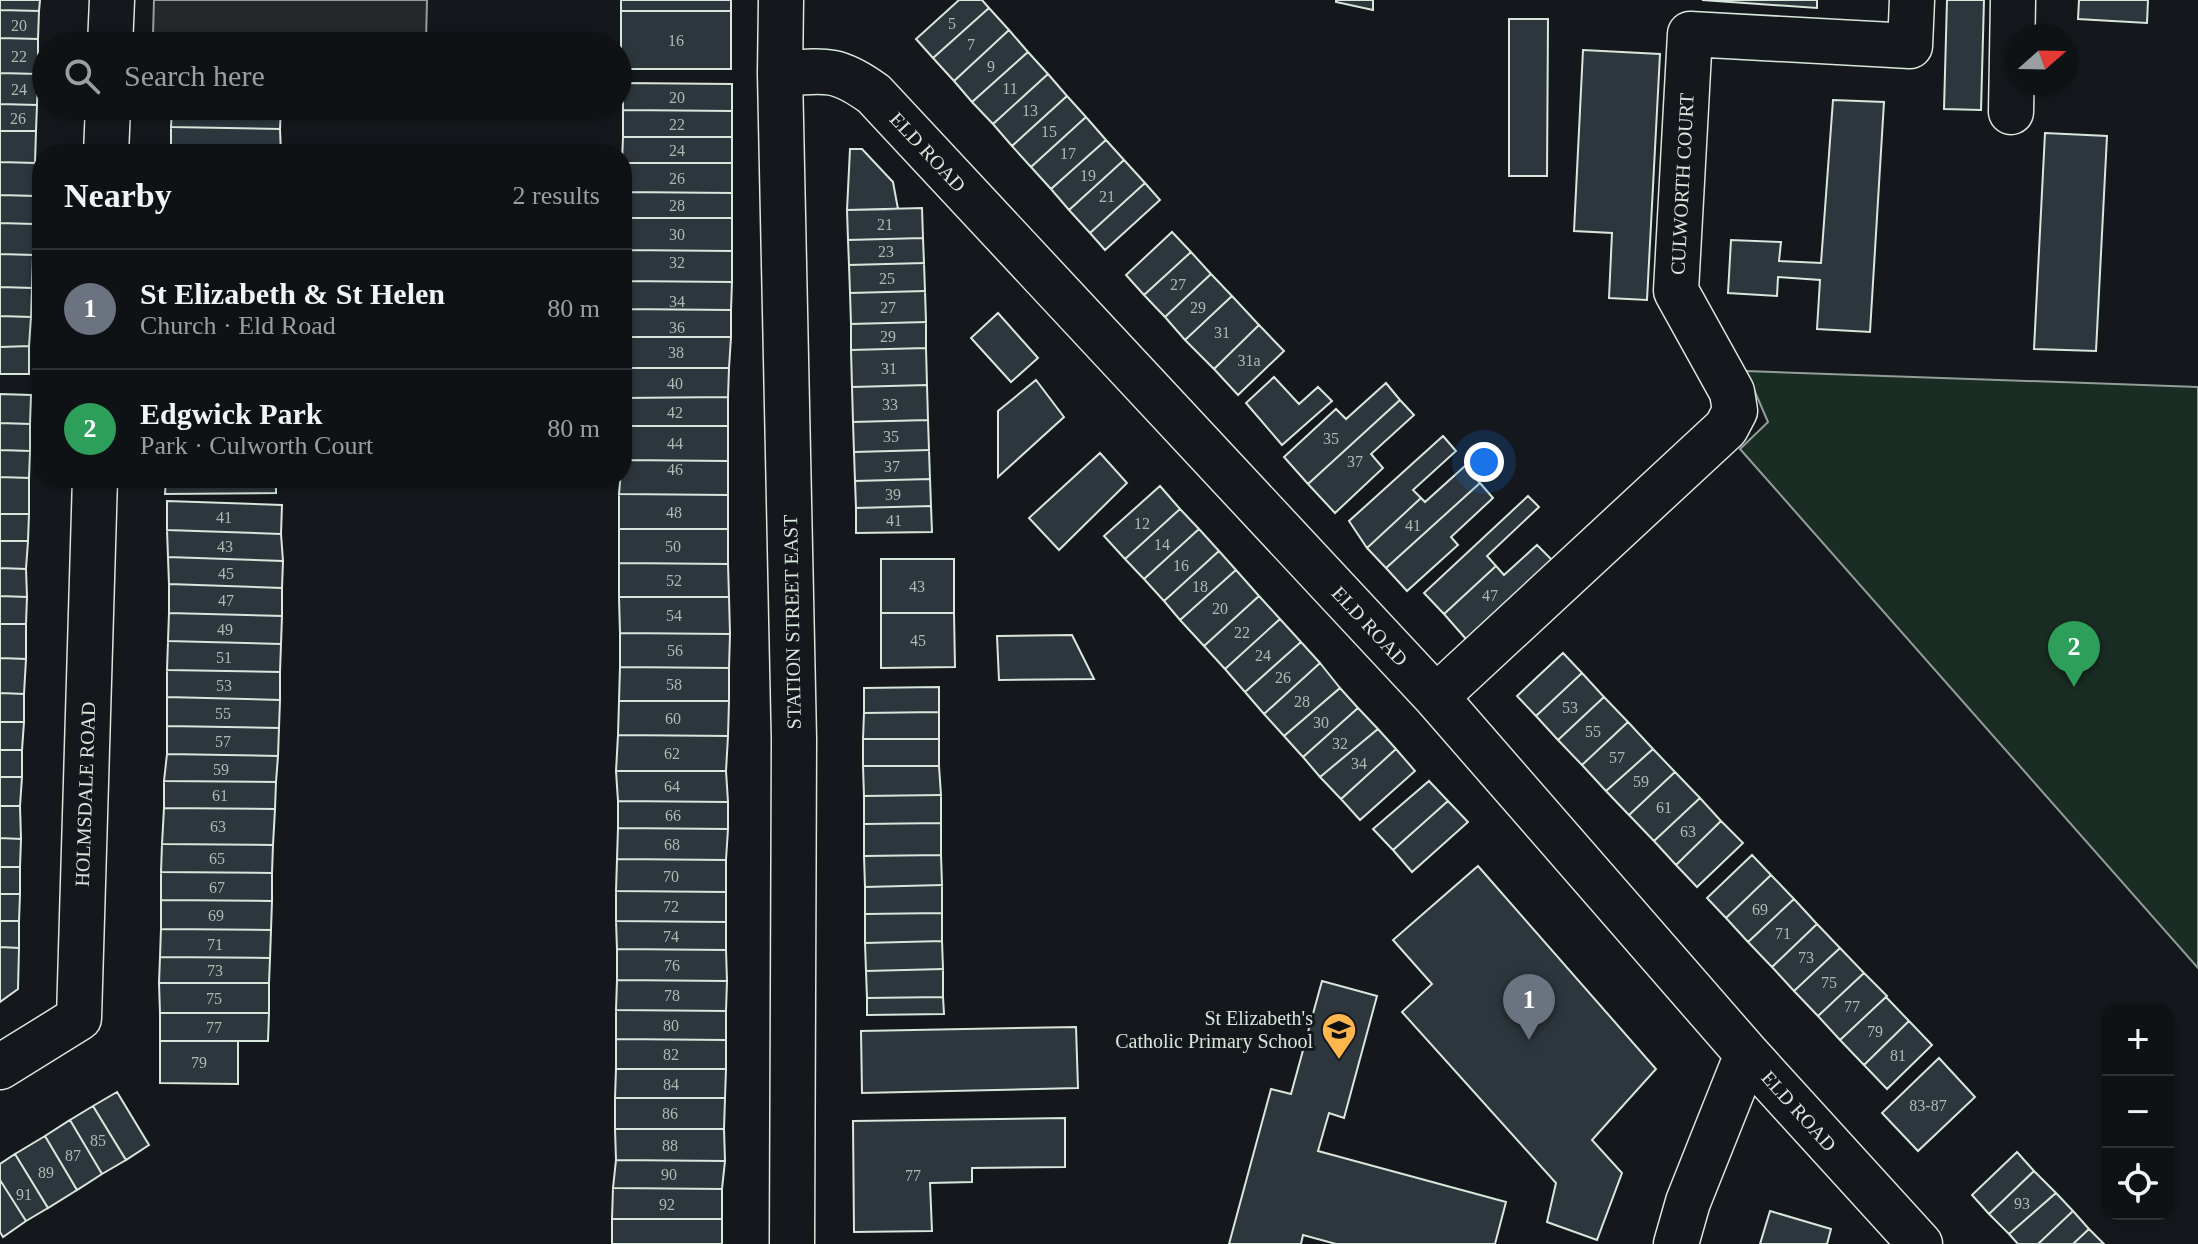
<!DOCTYPE html>
<meta charset="utf-8">
<style>
:root{--surface:#0f1215;--page:#1d2022;--text:#f1f3f6;--muted:#9b9ea0;--line:#2f3234;--accent:#ea580c}
body{margin:0;font-family:"Times New Roman",serif;background:var(--page);color:var(--text)}
.controls{position:absolute;right:24px;bottom:24px;display:grid;overflow:hidden;border-radius:16px;box-shadow:0 2px 6px #0004}
.controls button{width:72px;height:72px;display:grid;place-items:center;padding:0;border:0;border-bottom:2px solid var(--line);background:var(--surface);color:var(--text);font:40px sans-serif}
.compass{position:absolute;left:2006px;top:24px;width:72px;height:72px;border-radius:50%;background:var(--surface);box-shadow:0 2px 6px #0004;rotate:70deg}
.you{position:absolute;left:1484px;top:462px;width:28px;height:28px;margin:-20px;border:6px solid #fff;border-radius:50%;background:#1a73e8;box-shadow:0 0 0 12px #1a73e833}
.badge{display:grid;place-items:center;width:52px;height:52px;border-radius:50%;background:var(--accent);color:#fff;font-size:26px;font-weight:700}
.pin{position:absolute;translate:-50% -66px;filter:drop-shadow(0 2px 4px #0008)}
.pin::after{content:'';position:absolute;top:42px;width:28px;height:24px;background:inherit;clip-path:polygon(0 0,100% 0,50% 100%)}
.list{margin:0;padding:0;list-style:none}
h2{display:flex;justify-content:space-between;align-items:center;height:104px;margin:0;padding:0 32px;font-size:34px}
h2 small{font-size:26px;font-weight:400;color:var(--muted)}
.list li{display:grid;grid-template-columns:52px 1fr auto;gap:24px;align-items:center;box-sizing:border-box;height:120px;padding:0 32px;border-top:2px solid var(--line)}
.list b{display:block;font-size:30px;white-space:nowrap}
.list p{margin:0;font-size:26px;white-space:nowrap;color:var(--muted)}
.list em{font-size:26px;font-style:normal;color:var(--muted)}
.icon{flex:none;width:44px;height:44px;fill:none;stroke:currentColor;stroke-width:2;stroke-linecap:round;stroke-linejoin:round}
.map{position:relative;flex:none;width:2198px;height:1244px;overflow:hidden}
.search{position:absolute;background:var(--surface);box-shadow:0 2px 6px #0004;left:32px;top:32px;width:600px;height:88px;display:flex;align-items:center;gap:20px;box-sizing:border-box;padding:0 28px;border-radius:44px;color:var(--muted);font-size:30px}
.panel{position:absolute;background:var(--surface);box-shadow:0 2px 6px #0004;left:32px;top:144px;width:600px;height:344px;border-radius:32px}
.map>svg:first-child{display:block}
</style>
<div class="map">
<svg width="2198" height="1244" viewBox="0 0 2198 1244">
<rect width="100%" height="100%" fill="#14181c"/>
<path fill="#1a2d24" stroke="#939e99" stroke-width="2" d="M1746,371L2198,387V968L1740,449L1768,422Z"/>
<path fill="#24282b" stroke="#939e99" stroke-width="2" d="M154,0H427L426,41L153,35Z"/>
<path fill="#2c363c" stroke="#d8e6dc" stroke-width="2" d="M0,0H40L39,11L0,10Z
M621,0H731V11H621Z
M959,0H982L989,8L933,58L916,39Z
M1336,0H1373V10L1336,2Z
M1702,0H1817V8Z
M1947,0H1984L1981,110L1944,109Z
M2079,0H2148L2147,23L2078,19Z
M989,8L1009,30L954,81L933,58Z
M0,10L39,11L38,39L0,38Z
M621,11H731V69H621Z
M1509,19H1548L1547,176H1509Z
M1009,30L1028,52L972,102L954,81Z
M0,38L38,39V74L0,73Z
M1583,50L1660,54L1647,300L1609,298L1612,233L1574,231Z
M1028,52L1048,74L993,124L972,102Z
M0,73L38,74L37,105L0,104Z
M1048,74L1067,96L1012,146L993,124Z
M623,83L732,84V111L623,110Z
M1067,96L1086,117L1031,167L1012,146Z
M1833,100L1884,102L1870,332L1817,329L1820,280L1778,277L1777,296L1728,293L1731,240L1781,242L1779,261L1821,263Z
M0,104L37,105L36,131H0Z
M172,106H281L280,129L171,127Z
M623,110L732,111V137H623Z
M1086,117L1106,140L1051,189L1031,167Z
M171,127L280,129L281,154H171Z
M0,131H36L35,163L0,162Z
M2045,133L2107,136L2096,351L2034,349Z
M623,137H732V163H622Z
M1106,140L1124,160L1069,210L1051,189Z
M850,149H862L893,182L898,209L847,210Z
M1124,160L1145,183L1090,233L1069,210Z
M0,162L35,163V196L0,195Z
M622,163H732V193L623,192Z
M1145,183L1160,200L1105,250L1090,233Z
M623,192L732,193V218H622Z
M0,195L35,196L34,224L0,223Z
M922,208L923,238L848,240L847,210Z
M622,218H732V251L622,250Z
M0,223L34,224L33,255L0,254Z
M1172,232L1191,252L1144,295L1126,275Z
M923,238L924,263L849,265L848,240Z
M622,250L732,251V282L622,281Z
M1191,252L1211,274L1165,317L1144,295Z
M0,254L33,255L32,288L0,287Z
M924,263L925,291L850,293L849,265Z
M1211,274L1232,296L1185,340L1165,317Z
M622,281L732,282L731,310L622,309Z
M0,287L32,288L31,317L0,316Z
M925,291L926,322L851,324L850,293Z
M1232,296L1259,325L1214,369L1185,340Z
M622,309L731,310V337H622Z
M998,313L1038,358L1011,382L971,338Z
M0,316L31,317L29,346L0,347Z
M926,322V348L851,350V324Z
M1259,325L1284,351L1238,395L1214,369Z
M622,337H731L729,368H622Z
M29,346V374H0V347Z
M926,348L927,385L852,387L851,350Z
M622,368H729L728,397L622,398Z
M1274,377L1299,404L1318,387L1332,401L1282,445L1246,403Z
M1036,380L1064,417L998,477V411Z
M1386,383L1400,400L1308,484L1284,457L1336,409L1346,419Z
M927,385L928,420L853,422L852,387Z
M0,394L31,395L30,424L0,423Z
M728,397V426H622V398Z
M1400,400L1414,415L1371,454L1383,468L1335,513L1308,484Z
M928,420L929,450L854,452L853,422Z
M0,423L30,424V451L0,450Z
M622,426H728V461L622,460Z
M1443,436L1456,451L1413,490L1421,498L1367,548L1349,521Z
M0,450L30,451L29,478L0,477Z
M929,450L930,479L855,481L854,452Z
M1100,453L1127,483L1059,550L1029,518Z
M622,460L728,461V495L619,494Z
M1465,466L1480,483L1386,568L1367,548L1421,498L1425,502Z
M0,477L29,478V514H0Z
M166,478H276V493L165,494Z
M930,479L931,506L856,508L855,481Z
M1480,483L1493,498L1451,537L1458,545L1407,591L1386,568Z
M1160,486L1180,509L1125,559L1104,536Z
M619,494L728,495V529H619Z
M1528,496L1539,507L1487,556L1496,566L1444,614L1424,593Z
M167,501L282,505L281,534L167,530Z
M931,506L932,532L856,533V508Z
M1180,509L1199,529L1144,579L1125,559Z
M0,514H29L28,541H0Z
M619,529H728V564L619,563Z
M1199,529L1219,551L1164,601L1144,579Z
M167,530L281,534L283,561L168,557Z
M0,541H28L26,569L0,568Z
M1537,545L1552,560L1466,639L1444,614L1496,566L1504,575Z
M1219,551L1236,570L1180,620L1164,601Z
M168,557L283,561L282,588L169,584Z
M881,559H954V613H881Z
M619,563L728,564L729,597H619Z
M0,568L26,569L27,597L0,596Z
M1236,570L1259,596L1204,646L1180,620Z
M169,584L282,588V616L169,613Z
M0,596L27,597L26,624H0Z
M1259,596L1280,619L1225,669L1204,646Z
M619,597H729L730,634L620,633Z
M169,613L282,616L281,644L168,641Z
M881,613H954L955,667L881,668Z
M1280,619L1301,642L1245,692L1225,669Z
M0,624H26V659L0,658Z
M620,633L730,634L729,668L620,667Z
M1072,635L1094,679L999,680L997,636Z
M168,641L281,644L280,672L167,670Z
M1301,642L1320,663L1264,714L1245,692Z
M1563,653L1582,673L1536,716L1517,696Z
M0,658L26,659L24,694L0,693Z
M1320,663L1340,688L1284,736L1264,714Z
M620,667L729,668V701H619Z
M167,670L280,672V700L167,697Z
M1582,673L1604,697L1558,740L1536,716Z
M939,687V712L864,713V688Z
M1340,688L1358,708L1303,757L1284,736Z
M0,693L24,694V722H0Z
M167,697L280,700L279,728L167,726Z
M1604,697L1628,722L1582,765L1558,740Z
M619,701H729L728,736L618,735Z
M1358,708L1378,729L1320,777L1303,757Z
M939,712V739H863L864,713Z
M0,722H24L22,750H0Z
M1628,722L1653,749L1606,791L1582,765Z
M167,726L279,728L278,756L167,754Z
M1378,729L1396,749L1341,799L1320,777Z
M618,735L728,736L726,771H616Z
M863,739H939V766H863Z
M1396,749L1415,771L1360,820L1341,799Z
M1653,749L1675,772L1629,815L1606,791Z
M0,750H22V777H0Z
M167,754L278,756L276,782L164,781Z
M863,766H939L941,795L864,796Z
M616,771H726L728,802L618,801Z
M1675,772L1700,798L1654,841L1629,815Z
M0,777H22L20,806H0Z
M164,781L276,782L275,809L164,808Z
M1429,781L1448,801L1393,850L1373,829Z
M941,795V823L864,824V796Z
M1700,798L1721,821L1676,865L1654,841Z
M618,801L728,802V829L618,828Z
M1448,801L1468,822L1412,872L1393,850Z
M0,806H20L21,839L0,838Z
M164,808L275,809L273,845L162,844Z
M1721,821L1743,843L1697,887L1676,865Z
M941,823V855L864,856V824Z
M618,828L728,829L726,860L617,859Z
M0,838L21,839L20,867H0Z
M162,844L273,845L272,873L161,872Z
M941,855L942,885L865,887L864,856Z
M1752,855L1771,875L1726,918L1707,898Z
M617,859L726,860V892L616,891Z
M1478,866L1656,1069L1592,1140L1622,1173L1597,1240L1547,1222L1556,1183L1402,1012L1432,984L1393,940Z
M0,867H20V894H0Z
M161,872L272,873V901L161,900Z
M1771,875L1794,899L1748,942L1726,918Z
M942,885V913L865,914V887Z
M616,891L726,892V922L616,921Z
M0,894H20L19,921H0Z
M1794,899L1817,924L1772,967L1748,942Z
M161,900L272,901L271,930L161,929Z
M942,913V941L865,943V914Z
M0,921H19V948L0,947Z
M616,921L726,922V950L617,949Z
M1817,924L1840,948L1794,991L1772,967Z
M161,929L271,930L270,958L160,957Z
M942,941L943,969L866,971L865,943Z
M0,947L19,948L18,989L0,1002Z
M1840,948L1864,973L1818,1016L1794,991Z
M617,949L726,950L727,981L617,980Z
M160,957L270,958L269,983H159Z
M943,969V997L867,998L866,971Z
M1864,973L1887,996L1840,1040L1818,1016Z
M617,980L727,981L726,1011L616,1010Z
M1322,981L1377,996L1344,1118L1329,1113L1318,1151L1506,1202L1495,1244H1336L1303,1235L1301,1244H1229L1271,1089L1291,1094Z
M159,983H269V1013H160Z
M943,997L944,1014L867,1015V998Z
M1886,997L1909,1021L1864,1065L1840,1040Z
M616,1010L726,1011V1040L616,1039Z
M160,1013H269L268,1041H160Z
M1909,1021L1932,1045L1887,1089L1864,1065Z
M1076,1027L1078,1088L862,1093L861,1031Z
M616,1039L726,1040V1069H616Z
M160,1041H238V1084L160,1083Z
M1939,1058L1975,1097L1918,1151L1882,1113Z
M616,1069H726L725,1098H615Z
M117,1092L149,1145L126,1160L93,1106Z
M615,1098H725L724,1129H615Z
M93,1106L126,1160L102,1174L70,1120Z
M1065,1118V1167L972,1168V1182L930,1183L932,1231L854,1232L853,1121Z
M70,1120L102,1174L77,1190L45,1136Z
M615,1129H724L725,1161L616,1160Z
M45,1136L77,1190L48,1208L15,1154Z
M2017,1152L2034,1171L1989,1214L1972,1195Z
M15,1154L48,1208L26,1221L0,1180V1164Z
M616,1160L725,1161L722,1189L613,1188Z
M2034,1171L2056,1193L2009,1234L1989,1214Z
M0,1180L26,1221L3,1237L0,1232Z
M613,1188L722,1189V1219H612Z
M2056,1193L2073,1211L2038,1244H2018L2009,1234Z
M1770,1211L1831,1229L1827,1244H1760Z
M2073,1211L2089,1229L2073,1244H2038Z
M612,1219H722V1244H612Z
M2089,1229L2104,1244H2073Z"/>
<g fill="none" stroke-linecap="round" stroke-linejoin="round">
<defs>
<path id="minor" d="M781,0L780,74L794,739L792,1244
M110,46L112,0
M780,74C825,70 837,67 874,94L1436,697L1747,1054L1920,1244
M2011,112L2013,0
M106,154L108,106
M1436,697L1726,428L1735,411L1732,392L1676,291L1690,34L1910,46L1912,0
M0,1067L79,1018L95,478
M1676,1244L1688,1202L1747,1054"/>
</defs>
<use href="#minor" stroke="#d8e6dc" stroke-width="47"/>
<use href="#minor" stroke="#14181c" stroke-width="44"/>
</g>
<defs>
<symbol id="school-pin" viewBox="-11 -11 22 30"><path d="M0 17L-7.5 6A9.5 9.5 0 1 1 7.5 6Z" fill="#ffb74d" stroke="#14181c"/><path d="M0-5L7-2L0 1L-7-2ZM-4 1L0 2.5L4 1V4Q0 6-4 4Z" fill="#111"/></symbol>
</defs>
<g fill-rule="evenodd">
<use href="#school-pin" x="1319" y="1010" width="40" height="54"/>
</g>
<g text-anchor="middle" dominant-baseline="central" stroke-width="6" stroke-linejoin="round" paint-order="stroke">
<g font-size="16" fill="#adbab4">
<text x="952" y="23">5</text>
<text x="19" y="25">20</text>
<text x="676" y="40">16</text>
<text x="971" y="44">7</text>
<text x="19" y="56">22</text>
<text x="991" y="66">9</text>
<text x="1010" y="88">11</text>
<text x="19" y="89">24</text>
<text x="677" y="97">20</text>
<text x="1030" y="110">13</text>
<text x="18" y="118">26</text>
<text x="677" y="124">22</text>
<text x="1049" y="131">15</text>
<text x="677" y="150">24</text>
<text x="1068" y="153">17</text>
<text x="1088" y="175">19</text>
<text x="677" y="178">26</text>
<text x="1107" y="196">21</text>
<text x="677" y="205">28</text>
<text x="885" y="224">21</text>
<text x="677" y="234">30</text>
<text x="886" y="251">23</text>
<text x="677" y="262">32</text>
<text x="887" y="278">25</text>
<text x="1178" y="284">27</text>
<text x="677" y="301">34</text>
<text x="888" y="307">27</text>
<text x="1198" y="307">29</text>
<text x="677" y="327">36</text>
<text x="1222" y="332">31</text>
<text x="888" y="336">29</text>
<text x="676" y="352">38</text>
<text x="1249" y="360">31a</text>
<text x="889" y="368">31</text>
<text x="675" y="383">40</text>
<text x="890" y="404">33</text>
<text x="675" y="412">42</text>
<text x="891" y="436">35</text>
<text x="1331" y="438">35</text>
<text x="675" y="443">44</text>
<text x="1355" y="461">37</text>
<text x="892" y="466">37</text>
<text x="675" y="469">46</text>
<text x="893" y="494">39</text>
<text x="674" y="512">48</text>
<text x="224" y="517">41</text>
<text x="894" y="520">41</text>
<text x="1142" y="523">12</text>
<text x="1413" y="525">41</text>
<text x="1162" y="544">14</text>
<text x="225" y="546">43</text>
<text x="673" y="546">50</text>
<text x="1181" y="565">16</text>
<text x="226" y="573">45</text>
<text x="674" y="580">52</text>
<text x="917" y="586">43</text>
<text x="1200" y="586">18</text>
<text x="1490" y="595">47</text>
<text x="226" y="600">47</text>
<text x="1220" y="608">20</text>
<text x="674" y="615">54</text>
<text x="225" y="629">49</text>
<text x="1242" y="632">22</text>
<text x="918" y="640">45</text>
<text x="675" y="650">56</text>
<text x="1263" y="655">24</text>
<text x="224" y="657">51</text>
<text x="1283" y="677">26</text>
<text x="674" y="684">58</text>
<text x="224" y="685">53</text>
<text x="1302" y="701">28</text>
<text x="1570" y="707">53</text>
<text x="223" y="713">55</text>
<text x="673" y="718">60</text>
<text x="1321" y="722">30</text>
<text x="1593" y="731">55</text>
<text x="223" y="741">57</text>
<text x="1340" y="743">32</text>
<text x="672" y="753">62</text>
<text x="1617" y="757">57</text>
<text x="1359" y="763">34</text>
<text x="221" y="769">59</text>
<text x="1641" y="781">59</text>
<text x="672" y="786">64</text>
<text x="220" y="795">61</text>
<text x="1664" y="807">61</text>
<text x="673" y="815">66</text>
<text x="218" y="826">63</text>
<text x="1688" y="831">63</text>
<text x="672" y="844">68</text>
<text x="217" y="858">65</text>
<text x="671" y="876">70</text>
<text x="217" y="887">67</text>
<text x="671" y="906">72</text>
<text x="1760" y="909">69</text>
<text x="216" y="915">69</text>
<text x="1783" y="933">71</text>
<text x="671" y="936">74</text>
<text x="215" y="944">71</text>
<text x="1806" y="957">73</text>
<text x="672" y="965">76</text>
<text x="215" y="970">73</text>
<text x="1829" y="982">75</text>
<text x="672" y="995">78</text>
<text x="214" y="998">75</text>
<text x="1852" y="1006">77</text>
<text x="671" y="1025">80</text>
<text x="214" y="1027">77</text>
<text x="1875" y="1031">79</text>
<text x="671" y="1054">82</text>
<text x="1898" y="1055">81</text>
<text x="199" y="1062">79</text>
<text x="671" y="1084">84</text>
<text x="1928" y="1105">83-87</text>
<text x="670" y="1113">86</text>
<text x="98" y="1140">85</text>
<text x="670" y="1145">88</text>
<text x="73" y="1155">87</text>
<text x="46" y="1172">89</text>
<text x="669" y="1174">90</text>
<text x="913" y="1175">77</text>
<text x="24" y="1194">91</text>
<text x="2022" y="1203">93</text>
<text x="667" y="1204">92</text>
</g>
<g font-size="20" fill="#d8e6dc" stroke="#14181c">
<text transform="translate(928 152) rotate(47)">ELD ROAD</text>
<text transform="translate(1682 184) rotate(-87)">CULWORTH COURT</text>
<text transform="translate(792 622) rotate(-91)">STATION STREET EAST</text>
<text transform="translate(1370 626) rotate(47)">ELD ROAD</text>
<text transform="translate(85 794) rotate(-88)">HOLMSDALE ROAD</text>
<text transform="translate(1799 1111) rotate(48)">ELD ROAD</text>
</g>
<g font-size="20" fill="#d8e6dc" stroke="#14181c" text-anchor="end">
<text x="1313" y="1018">St Elizabeth's<tspan x="1313" dy="23">Catholic Primary School</tspan></text>
</g>
</g>
</svg>
<div class="controls">
<button>+</button>
<button>−</button>
<button><svg class="icon" aria-label="locate" viewBox="0 0 24 24"><circle cx="12" cy="12" r="6"/><path d="M12 2v4M12 18v4M2 12h4M18 12h4"/></svg></button>
</div>
<svg class="compass" viewBox="-18 -18 36 36"><path d="M0-13l5 13h-10z" fill="#e53935"/><path d="M0 13l5-13h-10z" fill="#9b9ea0"/></svg>
<div class="you"></div>
<div class="pin badge" style="left:1529px;top:1040px;background:#6b7280">1</div>
<div class="pin badge" style="left:2074px;top:687px;background:#2e9e5b">2</div>
<div class="search"><svg class="icon" aria-label="search" viewBox="0 0 24 24"><circle cx="10" cy="10" r="6"/><path d="M15 15l6 6"/></svg>Search here</div>
<section class="panel">
<h2>Nearby<small>2 results</small></h2>
<ul class="list">
<li><span class="badge" style="background:#6b7280">1</span><div><b>St Elizabeth &amp; St Helen</b><p>Church · Eld Road</p></div><em>80 m</em></li>
<li><span class="badge" style="background:#2e9e5b">2</span><div><b>Edgwick Park</b><p>Park · Culworth Court</p></div><em>80 m</em></li>
</ul>
</section>
</div>
